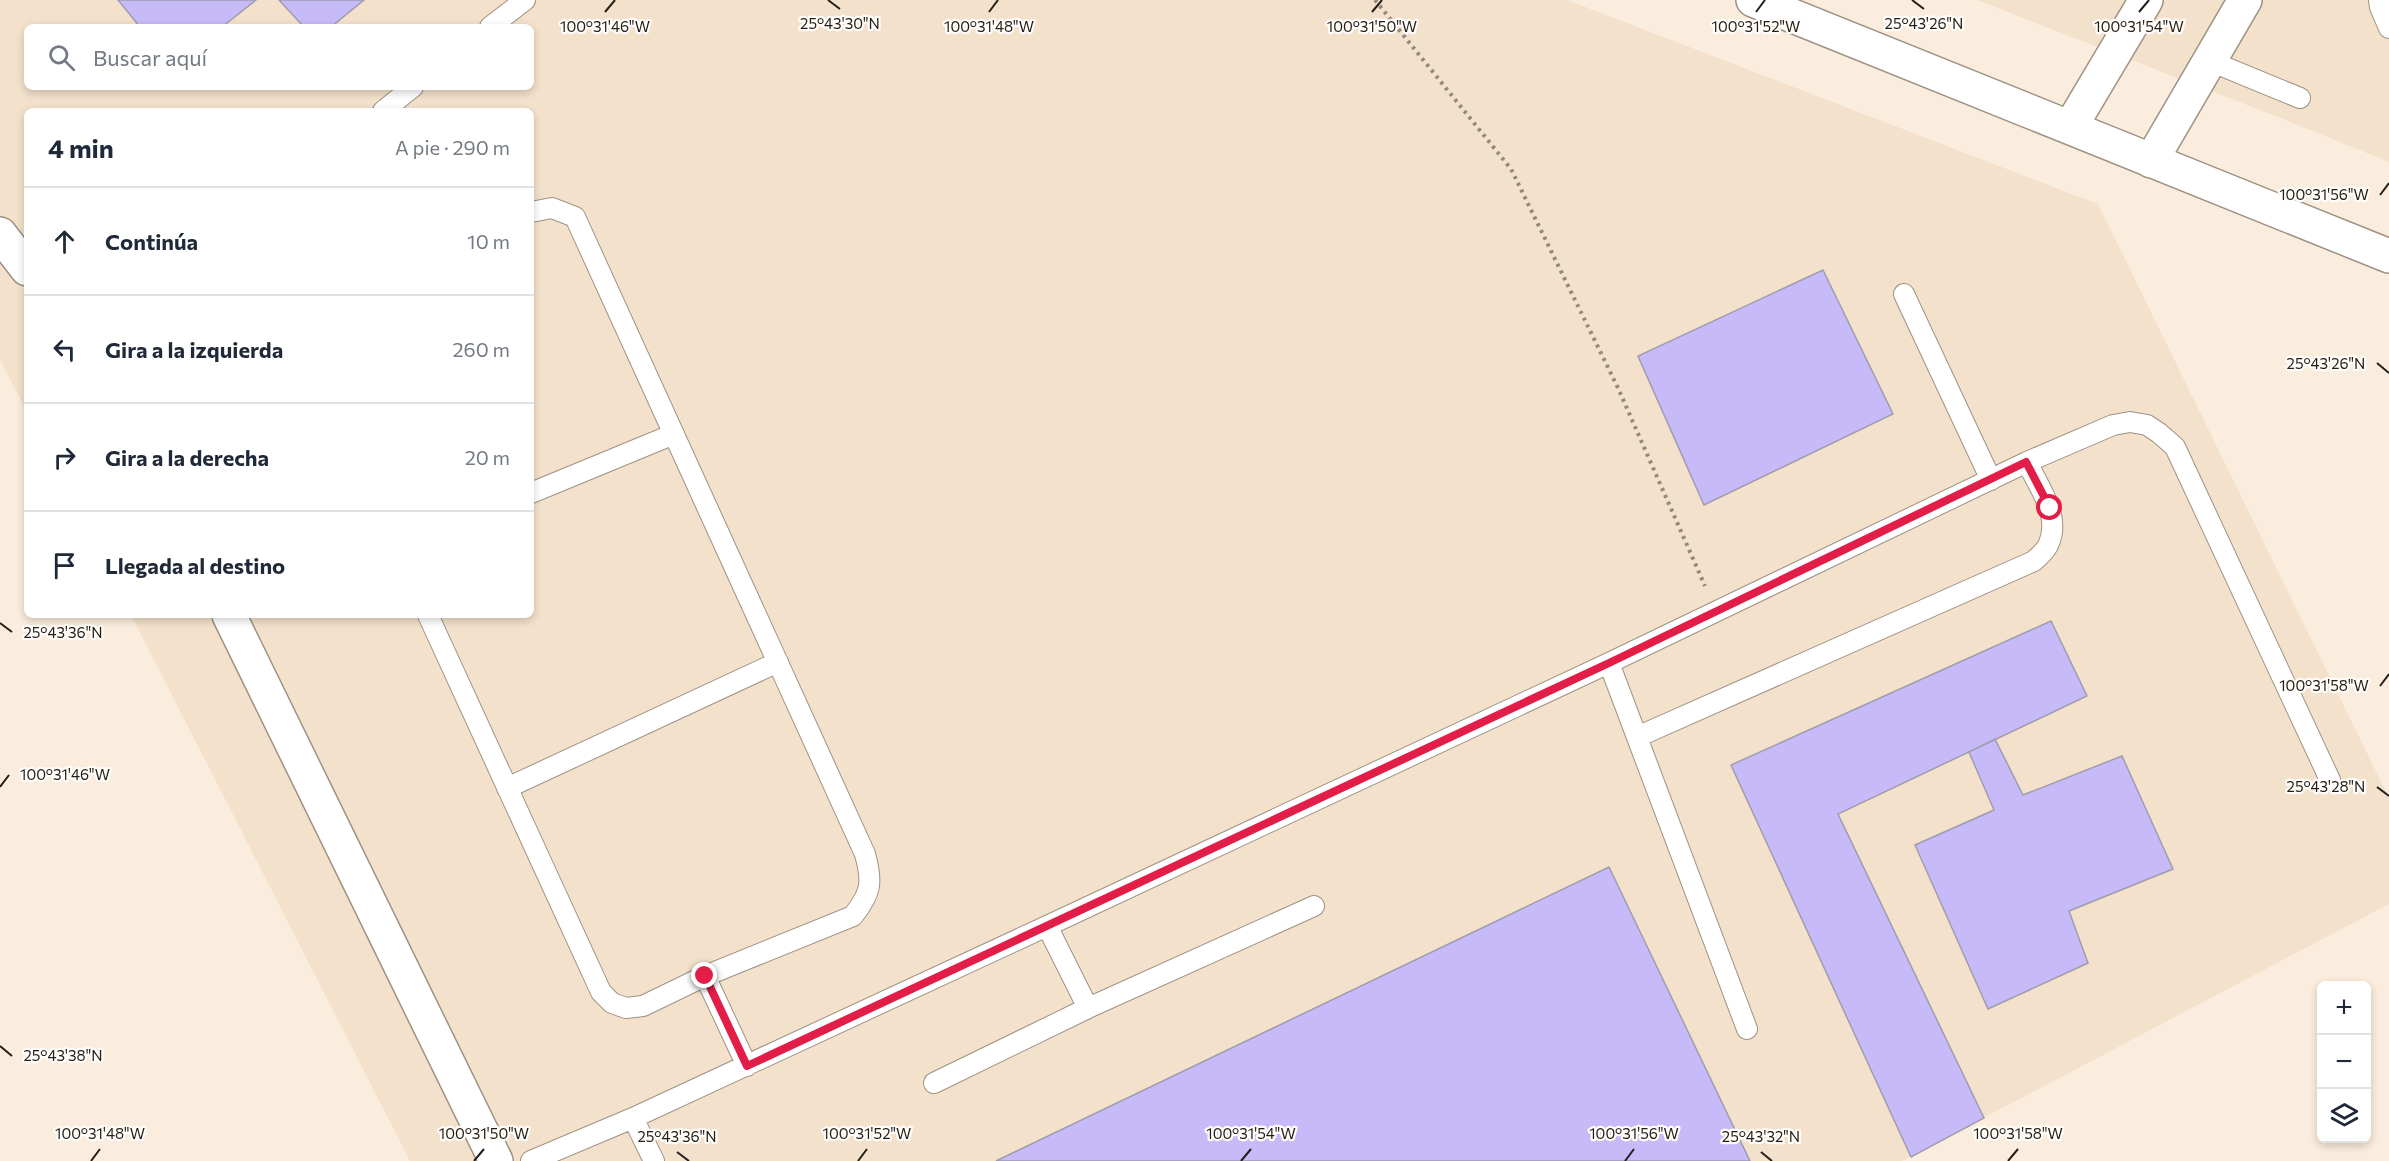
<!DOCTYPE html>
<html lang="es">
<meta charset="utf-8">
<style>
:root{--surface:#fff;--page:#f6f6f7;--text:#1f2937;--muted:#747a83;--line:#e0e1e3}
body{margin:0;font-family:Commissioner,sans-serif;background:var(--page);color:var(--text)}
.controls{position:absolute;right:18px;bottom:18px;display:grid;overflow:hidden;border-radius:9px;box-shadow:0 3px 9px #0003}
.controls button{width:54px;height:54px;display:grid;place-items:center;padding:0;border:0;border-bottom:2px solid var(--line);background:var(--surface);color:var(--text);font:30px sans-serif}
.stop{position:absolute;width:18px;height:18px;margin:-14px;border:4px solid #e11d48;border-radius:50%;background:#fff}
.stop.end{background:#e11d48;border-color:#fff;box-shadow:0 2px 6px #0008}
.list{margin:0;padding:0;list-style:none}
h2{display:flex;justify-content:space-between;align-items:center;height:78px;margin:0;padding:0 24px;font-size:26px}
h2 small{font-size:20px;font-weight:400;color:var(--muted)}
.list li{display:grid;grid-template-columns:39px 1fr auto;gap:18px;align-items:center;box-sizing:border-box;height:108px;padding:0 24px;border-top:2px solid var(--line)}
.list b{display:block;font-size:22px;white-space:nowrap}
.list em{font-size:20px;font-style:normal;color:var(--muted)}
.icon{flex:none;width:33px;height:33px;fill:none;stroke:currentColor;stroke-width:2;stroke-linecap:round;stroke-linejoin:round}
.map{position:relative;flex:none;width:2389px;height:1161px;overflow:hidden}
.search{position:absolute;background:var(--surface);box-shadow:0 3px 9px #0003;left:24px;top:24px;width:510px;height:66px;display:flex;align-items:center;gap:15px;box-sizing:border-box;padding:0 21px;border-radius:9px;color:var(--muted);font-size:22px}
.panel{position:absolute;background:var(--surface);box-shadow:0 3px 9px #0003;left:24px;top:108px;width:510px;height:510px;border-radius:9px}
.map>svg:first-child{display:block}
</style>
<div class="map">
<svg width="2389" height="1161" viewBox="0 0 2389 1161">
<rect width="100%" height="100%" fill="#faeddd"/>
<path fill="#f3e1cb" fill-rule="evenodd" d="M0,0H1567L2098,204L2389,798V904L1902,1161H410L131,615H531V111H27V412L0,360ZM27,27H531V87H27Z
M1977,0H2389V162L2283,119Z"/>
<path fill="#c6bbf8" stroke="#9f9cae" stroke-width="1.5" d="M118,0H256L222,27H140Z
M279,0H364L331,27H304Z
M1823,270L1893,414L1704,505L1638,356Z
M2051,621L2087,696L1838,814L1984,1118L1911,1157L1731,765Z
M1995,739L2023,795L2122,756L2173,869L2069,911L2088,963L1988,1009L1915,845L1994,810L1969,752Z
M1609,867L1750,1161H996Z"/>
<g fill="none" stroke-linecap="round" stroke-linejoin="round">
<defs>
<path id="service" d="M2379,0L2380,7L2389,28
M490,27L525,0
M2210,61L2300,98
M383,111L413,87
M1904,294L1991,480
M531,493L674,434
M428,615L601,992L612,1003L626,1008L643,1006L705,976L853,916C871,893 873,883 865,854L575,217L552,208L531,212
M1609,663L1747,1029
M1637,737L2034,561C2039,556 2047,550 2049,543C2061,515 2038,486 2027,462
M507,788L778,662
M705,976L747,1066
M1088,1008L1314,906
M934,1083L1088,1008L1047,926
M633,1118L654,1161
M531,1161L633,1118L1047,926L1609,663L2027,462L2113,425L2130,422L2147,425L2159,433L2175,447L2330,780"/>
<path id="minor" d="M1753,0L2389,256
M2071,126L2146,0
M2151,161L2245,0
M0,234L27,269
M229,615L496,1161"/>
</defs>
<use href="#service" stroke="#9e9284" stroke-width="22"/>
<use href="#minor" stroke="#9e9284" stroke-width="36"/>
<path stroke="#92897e" stroke-width="4" stroke-dasharray="3 4.5" stroke-linecap="butt" d="M1375,0L1511,169L1618,388L1705,586"/>
<use href="#service" stroke="#fff" stroke-width="20"/>
<use href="#minor" stroke="#fff" stroke-width="33"/>
</g>
<g fill="none" stroke-linecap="round" stroke-linejoin="round">
<path stroke="#e11d48" stroke-width="8" d="M705,976L747,1066L1609,663L2026,462L2050,508"/>
</g>
<path fill="none" stroke="#221e18" stroke-width="2" d="M828,0L840,9M1912,0L1924,9M605,12L615,0M989,12L998,0M1372,12L1382,0M1756,12L1765,0M2139,12L2149,0M2380,195L2389,183M2377,363L2389,373M0,623L12,632M2380,686L2389,674M0,787L9,775M2377,787L2389,796M0,1046L12,1056M677,1152L689,1161M1761,1152L1772,1161M91,1161L100,1149M474,1161L484,1149M858,1161L867,1149M1241,1161L1251,1149M1625,1161L1634,1149M2008,1161L2018,1149"/>
<g font-size="15" text-anchor="middle" fill="#221e18" stroke="#fffcf9" stroke-width="4.5" stroke-linejoin="round" paint-order="stroke">
<text x="840" y="29">25°43'30"N</text>
<text x="1924" y="29">25°43'26"N</text>
<text x="605" y="32">100°31'46"W</text>
<text x="989" y="32">100°31'48"W</text>
<text x="1372" y="32">100°31'50"W</text>
<text x="1756" y="32">100°31'52"W</text>
<text x="2139" y="32">100°31'54"W</text>
<text x="2324" y="200">100°31'56"W</text>
<text x="2326" y="369">25°43'26"N</text>
<text x="63" y="638">25°43'36"N</text>
<text x="2324" y="691">100°31'58"W</text>
<text x="65" y="780">100°31'46"W</text>
<text x="2326" y="792">25°43'28"N</text>
<text x="63" y="1061">25°43'38"N</text>
<text x="100" y="1139">100°31'48"W</text>
<text x="484" y="1139">100°31'50"W</text>
<text x="867" y="1139">100°31'52"W</text>
<text x="1251" y="1139">100°31'54"W</text>
<text x="1634" y="1139">100°31'56"W</text>
<text x="2018" y="1139">100°31'58"W</text>
<text x="677" y="1142">25°43'36"N</text>
<text x="1761" y="1142">25°43'32"N</text>
</g>
</svg>
<div class="controls">
<button>+</button>
<button>−</button>
<button><svg class="icon" aria-label="layers" viewBox="0 0 24 24"><path d="M12 4l9 5-9 5-9-5zM3 14l9 5 9-5"/></svg></button>
</div>
<div class="stop" style="left:2050px;top:508px"></div>
<div class="stop end" style="left:705px;top:976px"></div>
<div class="search"><svg class="icon" aria-label="search" viewBox="0 0 24 24"><circle cx="10" cy="10" r="6"/><path d="M15 15l6 6"/></svg>Buscar aquí</div>
<section class="panel">
<h2>4 min<small>A pie · 290 m</small></h2>
<ul class="list">
<li><svg class="icon" aria-label="ahead" viewBox="0 0 24 24"><path d="M12 20V5M6 11l6-6 6 6"/></svg><div><b>Continúa</b></div><em>10 m</em></li>
<li><svg class="icon" aria-label="left" viewBox="0 0 24 24"><path d="M17 20v-9H6M10 6l-5 5 5 5"/></svg><div><b>Gira a la izquierda</b></div><em>260 m</em></li>
<li><svg class="icon" aria-label="right" viewBox="0 0 24 24"><path d="M7 20v-9h11M14 6l5 5-5 5"/></svg><div><b>Gira a la derecha</b></div><em>20 m</em></li>
<li><svg class="icon" aria-label="arrive" viewBox="0 0 24 24"><path d="M6 21V4h12l-3 4 3 4H6"/></svg><div><b>Llegada al destino</b></div></li>
</ul>
</section>
</div>
